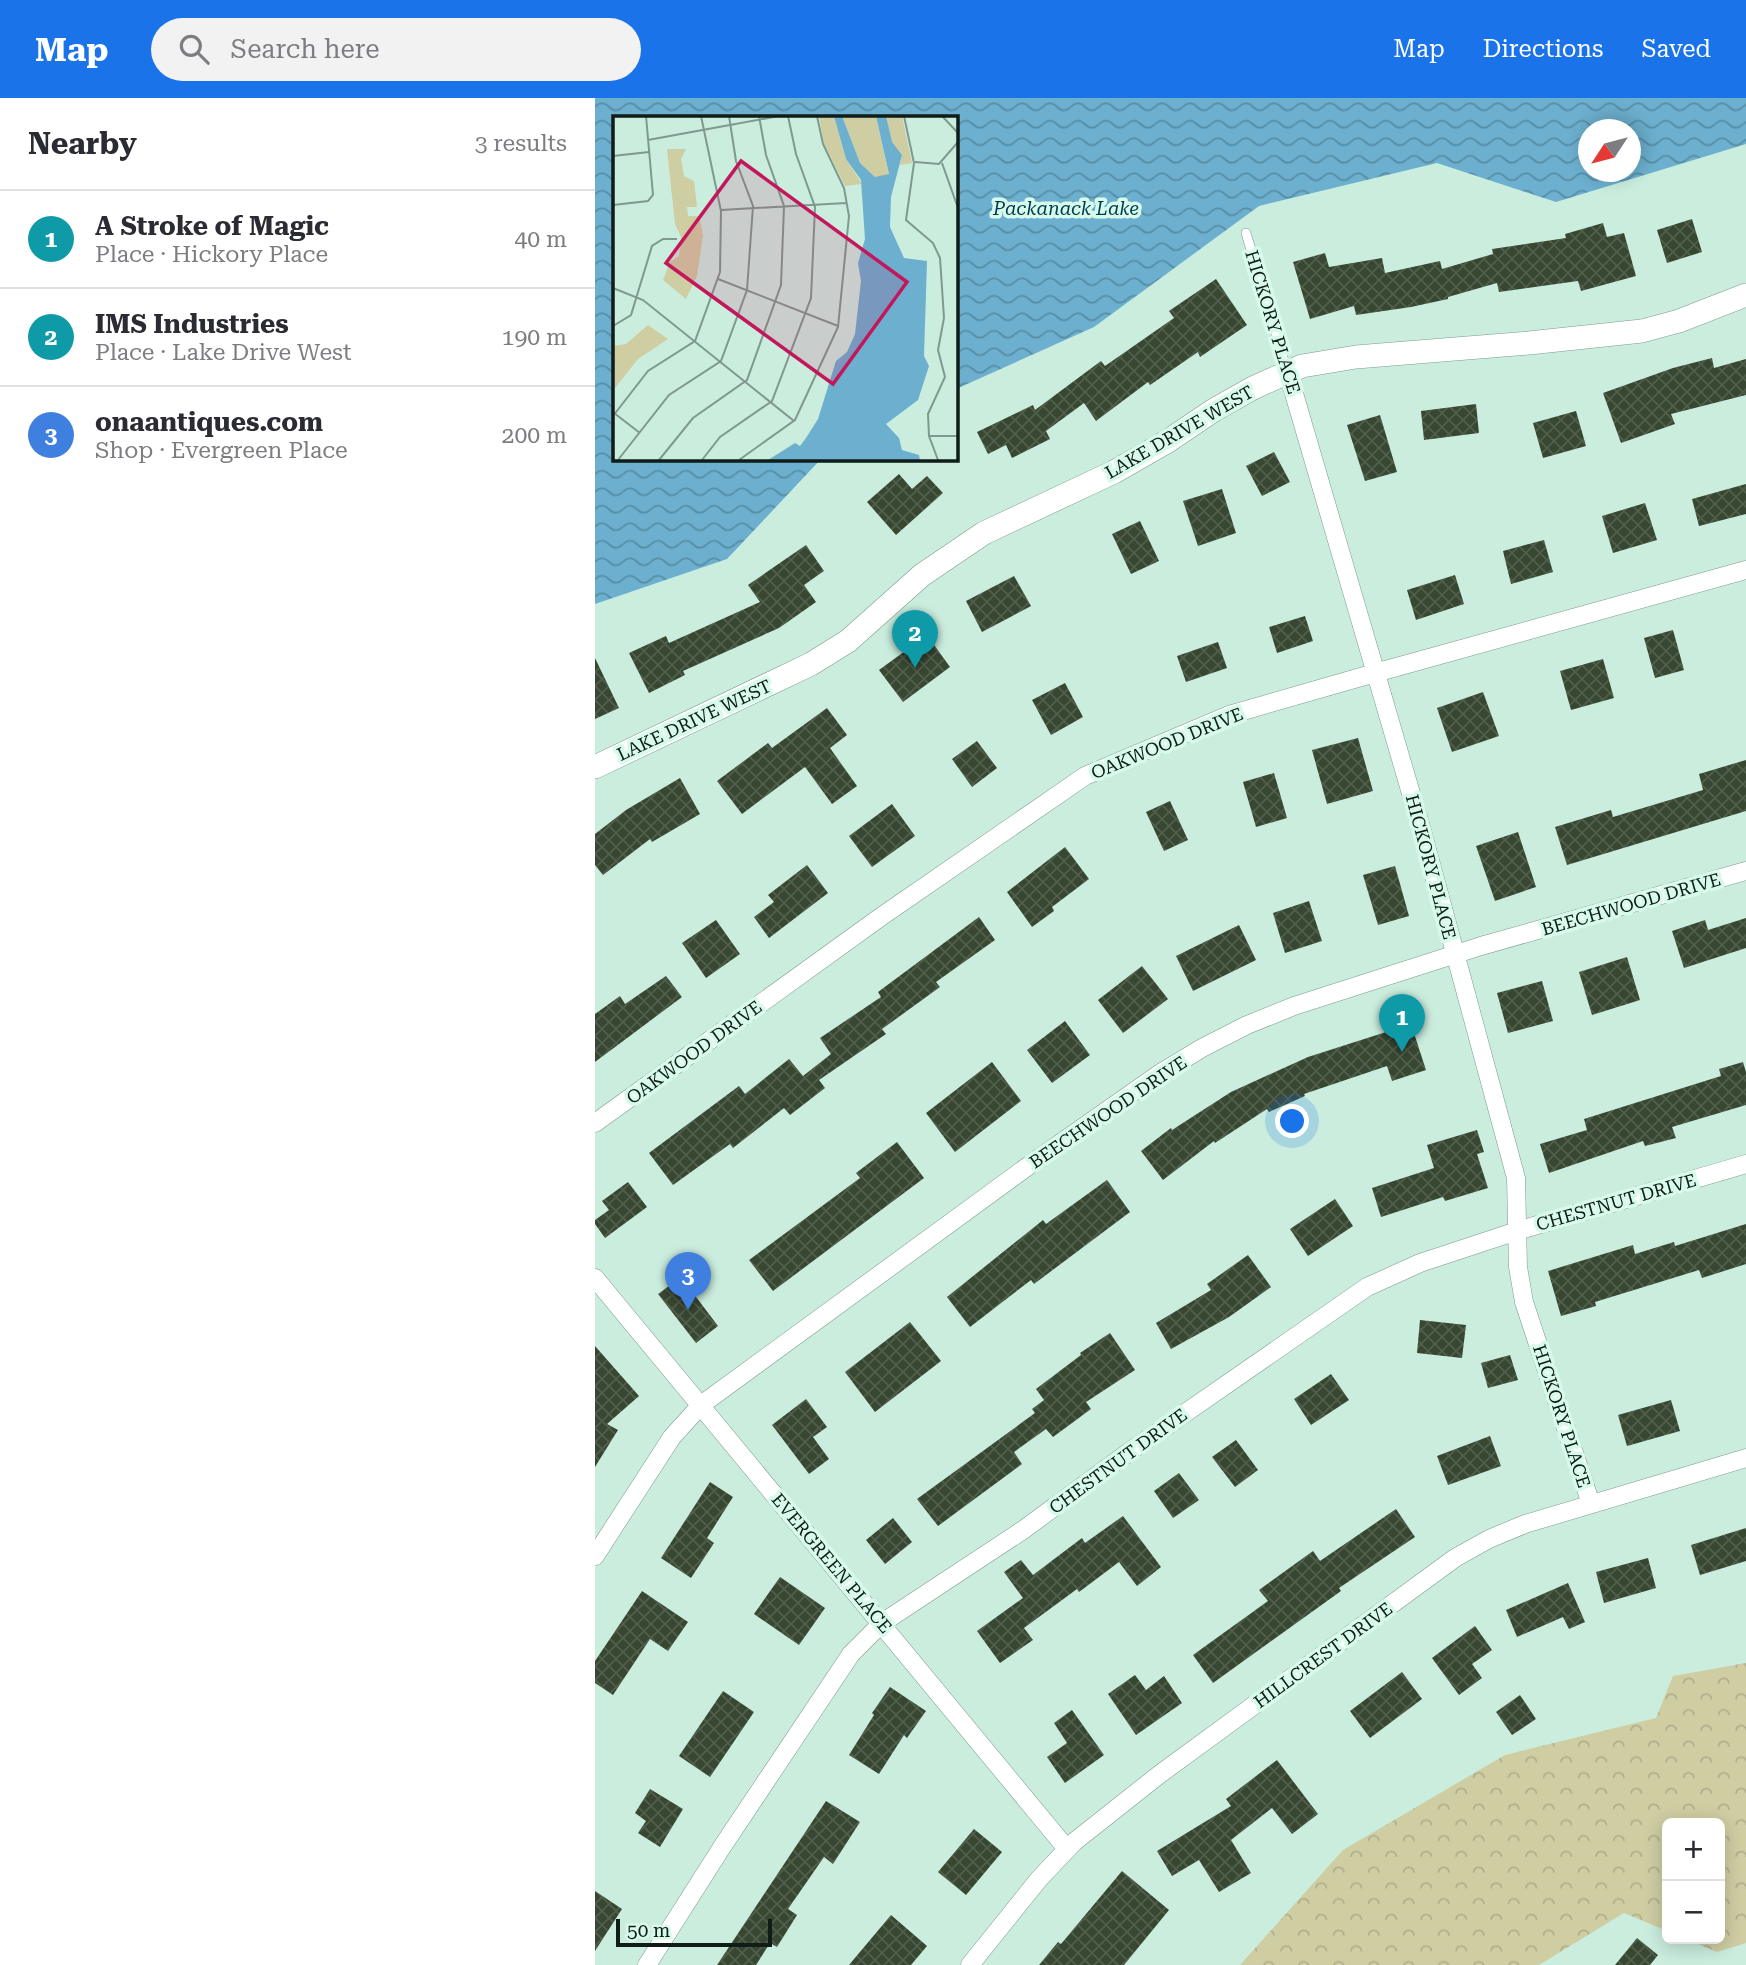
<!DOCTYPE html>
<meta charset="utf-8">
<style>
:root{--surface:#fff;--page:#f2f2f3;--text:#2b2b33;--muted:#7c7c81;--line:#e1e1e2;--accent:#1a73e8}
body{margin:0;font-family:"Roboto Serif",serif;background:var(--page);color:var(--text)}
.controls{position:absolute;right:21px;bottom:21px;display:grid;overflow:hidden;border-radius:10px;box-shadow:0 4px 18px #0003}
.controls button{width:63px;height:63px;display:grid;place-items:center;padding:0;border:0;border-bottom:2px solid var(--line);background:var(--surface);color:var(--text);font:35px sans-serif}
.compass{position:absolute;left:983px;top:21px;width:63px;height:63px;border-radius:50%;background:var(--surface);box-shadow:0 4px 18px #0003;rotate:234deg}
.scale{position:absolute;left:21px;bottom:18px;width:156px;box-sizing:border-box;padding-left:7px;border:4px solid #0f1c17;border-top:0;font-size:19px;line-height:24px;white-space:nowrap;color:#0f1c17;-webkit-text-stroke:5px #d7faeb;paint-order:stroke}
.you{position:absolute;left:698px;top:1024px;width:24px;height:24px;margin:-18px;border:5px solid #fff;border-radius:50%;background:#1a73e8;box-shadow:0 0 0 10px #1a73e833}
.badge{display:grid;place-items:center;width:46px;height:46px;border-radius:50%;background:var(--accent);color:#fff;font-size:23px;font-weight:700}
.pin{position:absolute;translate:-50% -58px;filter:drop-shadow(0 2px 4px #0008)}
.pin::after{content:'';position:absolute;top:37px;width:24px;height:21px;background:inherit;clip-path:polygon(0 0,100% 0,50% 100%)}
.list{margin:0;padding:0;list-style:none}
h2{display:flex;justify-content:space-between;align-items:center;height:91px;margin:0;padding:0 28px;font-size:30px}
h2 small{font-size:23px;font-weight:400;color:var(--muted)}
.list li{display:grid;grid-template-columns:46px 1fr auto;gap:21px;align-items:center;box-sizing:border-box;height:98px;padding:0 28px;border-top:2px solid var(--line)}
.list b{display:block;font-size:26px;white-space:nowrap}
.list p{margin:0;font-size:23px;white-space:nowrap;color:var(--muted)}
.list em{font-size:23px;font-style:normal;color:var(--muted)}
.icon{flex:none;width:38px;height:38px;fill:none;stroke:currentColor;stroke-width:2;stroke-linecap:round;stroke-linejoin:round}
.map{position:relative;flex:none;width:1151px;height:1867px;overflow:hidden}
header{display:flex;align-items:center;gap:42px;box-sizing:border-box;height:98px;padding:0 35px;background:var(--accent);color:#fff}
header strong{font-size:33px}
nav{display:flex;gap:38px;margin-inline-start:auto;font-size:24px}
.search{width:490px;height:63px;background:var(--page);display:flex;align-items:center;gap:18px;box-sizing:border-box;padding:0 24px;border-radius:38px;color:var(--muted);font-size:26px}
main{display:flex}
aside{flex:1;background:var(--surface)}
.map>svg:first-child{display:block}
</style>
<header>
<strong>Map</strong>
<div class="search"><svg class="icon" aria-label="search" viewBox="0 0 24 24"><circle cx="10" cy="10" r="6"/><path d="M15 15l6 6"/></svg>Search here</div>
<nav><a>Map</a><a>Directions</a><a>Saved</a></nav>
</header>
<main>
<aside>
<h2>Nearby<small>3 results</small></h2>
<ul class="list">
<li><span class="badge" style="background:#0f9aa8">1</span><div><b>A Stroke of Magic</b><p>Place · Hickory Place</p></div><em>40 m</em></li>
<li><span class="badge" style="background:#0f9aa8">2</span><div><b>IMS Industries</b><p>Place · Lake Drive West</p></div><em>190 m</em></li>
<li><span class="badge" style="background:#3f7fe0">3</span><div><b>onaantiques.com</b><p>Shop · Evergreen Place</p></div><em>200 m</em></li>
</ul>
</aside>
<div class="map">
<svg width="1151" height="1867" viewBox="0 0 1151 1867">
<defs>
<pattern id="forest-crowns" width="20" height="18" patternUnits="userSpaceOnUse" patternTransform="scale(1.75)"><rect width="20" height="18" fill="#cfcda2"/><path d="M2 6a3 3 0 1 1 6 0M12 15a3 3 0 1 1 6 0" fill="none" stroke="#b1af8b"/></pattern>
<pattern id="water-waves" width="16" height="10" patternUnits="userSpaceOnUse" patternTransform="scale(1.75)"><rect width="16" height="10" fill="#6cafce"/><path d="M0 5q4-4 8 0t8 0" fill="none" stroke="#578ea6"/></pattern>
<pattern id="building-cross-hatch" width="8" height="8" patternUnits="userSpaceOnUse" patternTransform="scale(1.75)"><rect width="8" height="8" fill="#384731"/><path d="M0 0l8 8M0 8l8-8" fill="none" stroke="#515e4c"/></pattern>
</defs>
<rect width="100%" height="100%" fill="#caedde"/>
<path fill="url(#forest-crowns)" d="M1151,1565V1845L1122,1854L1091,1841H1125V1725H1072V1833L1029,1815L944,1867H645L748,1752L910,1657L1061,1620L1078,1578Z"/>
<path fill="url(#water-waves)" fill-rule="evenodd" d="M0,0H1151V46L961,104L842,65L664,108L499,229L361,291L360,19H19V360L226,361L132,461L0,506ZM993,32H1036V74H993Z"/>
<path fill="url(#building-cross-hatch)" d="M1097,121L1107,154L1072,165L1062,132Z
M1008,125L1012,139L1029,135L1041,178L986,193L983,183L904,194L902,185L853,199V201L816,209L761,217L759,208L715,221L698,164L730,155L734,169L787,160L790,175L845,163L847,171L898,156L897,151L971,140L970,136Z
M621,181L652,227L605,259L603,254L555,287L553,284L501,323L489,305L451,333L455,341L417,360L411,347L393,356L382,334L438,307L440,312L506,263L510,268L579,220L574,213Z
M1117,260L1119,270L1151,261V297L1076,316L1080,326L1026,345L1008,295L1078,270Z
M881,306L884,335L829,342L826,313Z
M981,313L991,348L948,360L938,325Z
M785,317L802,374L770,383L752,327Z
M679,354L695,384L667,398L651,368Z
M304,376L317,391L332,378L348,395L301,437L272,404Z
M1151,386V416L1104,428L1097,401Z
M627,391L641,435L603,448L588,403Z
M1050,405L1062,442L1018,455L1007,418Z
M545,423L564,463L536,476L517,436Z
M949,442L958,474L916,486L908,453Z
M211,447L229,473L209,487L221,504L184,530L88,573L90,577L54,595L34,555L71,538L74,545L165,504L153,487Z
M860,477L869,506L821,522L812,492Z
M419,478L436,508L387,534L371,503Z
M710,518L718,543L682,555L674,529Z
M1078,532L1089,572L1060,580L1049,540Z
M332,537L355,569L308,604L284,572Z
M623,544L632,570L591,584L582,558Z
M0,560L24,610L0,621Z
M1008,561L1019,600L976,612L965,573Z
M470,585L488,619L456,637L437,602Z
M888,594L904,638L857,654L842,610Z
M232,610L252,637L235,650L262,688L237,706L210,669L147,716L122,683L173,645L177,650Z
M763,640L778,693L732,706L717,652Z
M382,643L402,670L377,689L357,661Z
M1151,662V713L972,767L960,729L1016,712L1018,719L1108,692L1104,676Z
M679,675L692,720L661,729L648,684Z
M85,680L105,716L57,744L55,741L8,777L0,767V736L31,712Z
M575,703L593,742L569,753L551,714Z
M297,706L320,738L277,769L254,738Z
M923,734L941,789L900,803L881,748Z
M470,749L494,781L457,809L459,813L437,829L412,794Z
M212,767L233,795L174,840L159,819L179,804L173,797Z
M800,768L814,818L783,827L768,777Z
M714,803L727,843L690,855L678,815Z
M384,819L400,842L341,884L345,889L287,931L291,936L224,982L230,990L195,1017L189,1010L138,1050L135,1046L78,1087L54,1055L144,988L150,996L194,961L208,978L236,956L225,940L286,899L283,894Z
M1151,820V850L1089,870L1077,833L1110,822L1113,832Z
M121,822L145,856L111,880L87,845Z
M644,827L661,862L598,893L581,858Z
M1032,859L1045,902L997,917L984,874Z
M547,868L573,901L528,935L503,902Z
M71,878L87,899L0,964V916L25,898L30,906Z
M947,883L958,923L913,935L902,895Z
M470,923L495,957L457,985L432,952Z
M816,926L831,972L797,983L792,968L709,996L710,998L674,1014L672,1011L620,1045L619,1043L568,1082L546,1053L576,1030L577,1032L636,994L713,959Z
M397,964L426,1003L360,1054L331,1015Z
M1148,964L1151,974V1007L1077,1029L1081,1040L1050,1048L1048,1043L954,1075L945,1046L992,1032L989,1021L1126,978L1124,971Z
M882,1032L889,1054L882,1056L893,1090L850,1103L848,1099L786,1119L777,1090L839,1070L832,1047Z
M302,1044L329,1080L178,1193L154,1162L265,1080L261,1075Z
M512,1082L535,1114L439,1186L436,1182L375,1229L352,1199L448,1122L451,1126Z
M33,1084L52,1109L10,1140L0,1126V1122L14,1112L7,1103Z
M740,1101L758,1128L713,1158L695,1131Z
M1151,1126V1166L1107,1180L1104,1172L1000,1204L1001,1208L966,1218L953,1173L1038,1147L1040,1156L1079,1144L1080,1148Z
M653,1157L676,1189L634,1219L576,1251L561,1225L616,1192L612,1186Z
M86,1179L123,1228L101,1245L63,1196Z
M825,1222L871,1227L867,1260L822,1255Z
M315,1224L346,1263L280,1314L250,1274Z
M515,1235L540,1272L491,1304L496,1311L458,1339L451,1331L419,1354L427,1366L343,1428L322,1401L440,1315L437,1311L449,1302L441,1291L486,1257L485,1255Z
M0,1248L44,1298L12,1326L23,1332L0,1369Z
M915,1257L923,1282L893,1290L886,1265Z
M736,1276L754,1302L716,1327L699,1301Z
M211,1301L232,1329L218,1339L234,1361L214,1376L177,1327Z
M1076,1302L1085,1333L1032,1348L1023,1317Z
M895,1338L906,1368L853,1387L842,1358Z
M641,1342L663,1372L640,1389L617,1359Z
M584,1375L604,1402L578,1420L559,1393Z
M115,1384L138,1399L112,1440L119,1445L96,1480L66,1460Z
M801,1411L820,1439L744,1490L746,1493L618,1585L598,1557L673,1503L664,1492L718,1453L725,1463Z
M528,1418L566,1469L542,1488L524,1464L484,1494L482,1491L429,1530L438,1542L405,1565L382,1533L428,1500L409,1474L426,1462L438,1477L487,1440L490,1445Z
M298,1420L317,1444L290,1466L271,1442Z
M1151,1430V1463L1105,1477L1096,1447Z
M1053,1460L1061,1490L1009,1505L1001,1474Z
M185,1479L230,1510L204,1547L159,1516Z
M973,1485L990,1524L974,1531L968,1519L922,1539L911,1512Z
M47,1493L93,1524L73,1553L55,1541L18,1597L0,1585V1563Z
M880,1528L897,1552L877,1566L887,1580L864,1597L837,1560Z
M807,1574L827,1601L775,1640L755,1613Z
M540,1577L551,1592L569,1578L587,1605L541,1637L513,1596Z
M295,1589L331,1613L312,1640L309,1637L284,1676L254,1657L279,1617L277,1615Z
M128,1593L159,1614L115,1679L84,1658Z
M925,1597L941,1621L917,1637L901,1614Z
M477,1612L509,1657L470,1685L452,1659L472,1645L459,1625Z
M682,1662L723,1716L697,1736L677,1710L636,1742L656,1775L624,1794L604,1762L577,1778L562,1753L636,1708L631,1701Z
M55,1691L88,1711L65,1749L43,1735L51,1723L40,1715Z
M231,1703L265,1724L238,1766L229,1759L193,1811L202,1817L182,1849L175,1845L161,1867H122Z
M379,1731L407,1754L371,1797L343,1774Z
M527,1773L574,1812L529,1867H444L463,1844L466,1846Z
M0,1793L27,1811L0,1853Z
M296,1817L332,1848L316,1867H254Z
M1042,1840L1063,1857L1055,1867H1020Z"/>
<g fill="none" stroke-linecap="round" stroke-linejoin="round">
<defs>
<path id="service" d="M651,135L692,273"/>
<path id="minor" d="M693,275L827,733L921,1080L923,1169L929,1204L996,1406
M0,1025L287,818L490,678L634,617L780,575L1151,472
M0,1180L472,1751
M0,1458L77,1339L106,1307L440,1063L564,976L607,950L652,927L699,908L886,848L1151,773
M52,1867L127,1749L256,1556L287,1525L428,1432L534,1354L772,1189L825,1165L922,1133L1151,1066
M375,1867L444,1781L479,1744L565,1676L860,1460L894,1441L930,1426L1151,1360"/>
<path id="tertiary" d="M0,669L216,566L253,543L327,477L389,435L519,374L573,343L619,312L658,290L707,268L761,259L934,245L1047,233L1084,223L1151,197"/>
</defs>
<use href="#service" stroke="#7b9b8d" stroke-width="10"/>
<use href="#minor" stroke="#7b9b8d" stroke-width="19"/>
<use href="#tertiary" stroke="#7b9b8d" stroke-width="24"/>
<use href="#service" stroke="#fff" stroke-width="9"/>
<use href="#minor" stroke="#fff" stroke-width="18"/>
<use href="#tertiary" stroke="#fff" stroke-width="23"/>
</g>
<g text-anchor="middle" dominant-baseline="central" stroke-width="7" stroke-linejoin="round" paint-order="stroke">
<g font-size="18" fill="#0f1c17" stroke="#d7faeb">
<text transform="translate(678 224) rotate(73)">HICKORY PLACE</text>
<text transform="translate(584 334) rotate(-30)">LAKE DRIVE WEST</text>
<text transform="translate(99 622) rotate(-25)">LAKE DRIVE WEST</text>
<text transform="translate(572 645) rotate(-22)">OAKWOOD DRIVE</text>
<text transform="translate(836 769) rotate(75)">HICKORY PLACE</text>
<text transform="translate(1036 806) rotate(-16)">BEECHWOOD DRIVE</text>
<text transform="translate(99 954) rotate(-36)">OAKWOOD DRIVE</text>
<text transform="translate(513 1014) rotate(-34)">BEECHWOOD DRIVE</text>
<text transform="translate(1021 1104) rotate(-16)">CHESTNUT DRIVE</text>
<text transform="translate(967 1318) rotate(72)">HICKORY PLACE</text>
<text transform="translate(523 1363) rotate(-36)">CHESTNUT DRIVE</text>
<text transform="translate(237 1465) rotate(50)">EVERGREEN PLACE</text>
<text transform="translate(728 1557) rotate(-36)">HILLCREST DRIVE</text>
</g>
<g font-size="19" font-style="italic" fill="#003c51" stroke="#d7faeb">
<text x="471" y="110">Packanack Lake</text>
</g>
</g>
<g transform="translate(18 18)">
<rect width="345" height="345" fill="#caedde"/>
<path d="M54,33H73L68,43L71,60L81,65L84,91H74L75,100H86L90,119L84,160L73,183L50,164L57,146L66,140L68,121L62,108Z" fill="#cfcda2"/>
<path d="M206,0H221L233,43L249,68L232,70L211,28ZM229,0H263L276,59L272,62L262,61L247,47ZM273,0H289L299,47L287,49L289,39L278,26ZM35,209L55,223L25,243L2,272L0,230L13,228Z" fill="#cfcda2"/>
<path d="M221,0H229L247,47L262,61L276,58L263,0H273L279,26L289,39L278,81L277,111L291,142L314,145L311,240L316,250L305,284L273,308L286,322L289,334L306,339L307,344H155L182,327L187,330L193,322L205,303L223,245L234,236L242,218L248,165L245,147L252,123L248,64L233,43Z" fill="#6cafce"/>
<path fill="none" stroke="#7f998e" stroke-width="2" d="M291,0L301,47L293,104L320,127L327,142L331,202L325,234L332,261L315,298L316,320L325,344M329,0L345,17M35,24L166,0M0,40L36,36M302,46L326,48L345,26M329,47L345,92M0,89L35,85L40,79L33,0M108,94L233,87M105,163L225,210M0,172L30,184L181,305M0,210L18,199L39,130L50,123H64M1,297L27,317M0,300L35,255L82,225L107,156L108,95L88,0M316,320H345M5,344L56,279L108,245L134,174L140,90L123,45L116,0M46,344L80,302L134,264L168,169L171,90L153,39L146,0M89,344L107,321L159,285L198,182L202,91L183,38L175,0M126,344L182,304L225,211L236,100L231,72L210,28L204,0"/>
<path fill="#c2185b" fill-opacity="0.15" stroke="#c2185b" stroke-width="3.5" d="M128,45L294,166L220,268L53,147Z"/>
<rect width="345" height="345" fill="none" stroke="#0f1c17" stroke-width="3.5"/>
</g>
</svg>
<div class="controls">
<button>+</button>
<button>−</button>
</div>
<svg class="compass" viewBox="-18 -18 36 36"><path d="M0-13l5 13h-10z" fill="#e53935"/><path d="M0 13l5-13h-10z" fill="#7c7c81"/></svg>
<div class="scale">50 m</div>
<div class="you"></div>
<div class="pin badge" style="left:807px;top:954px;background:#0f9aa8">1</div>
<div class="pin badge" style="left:320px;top:570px;background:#0f9aa8">2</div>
<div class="pin badge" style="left:93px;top:1212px;background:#3f7fe0">3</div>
</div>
</main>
